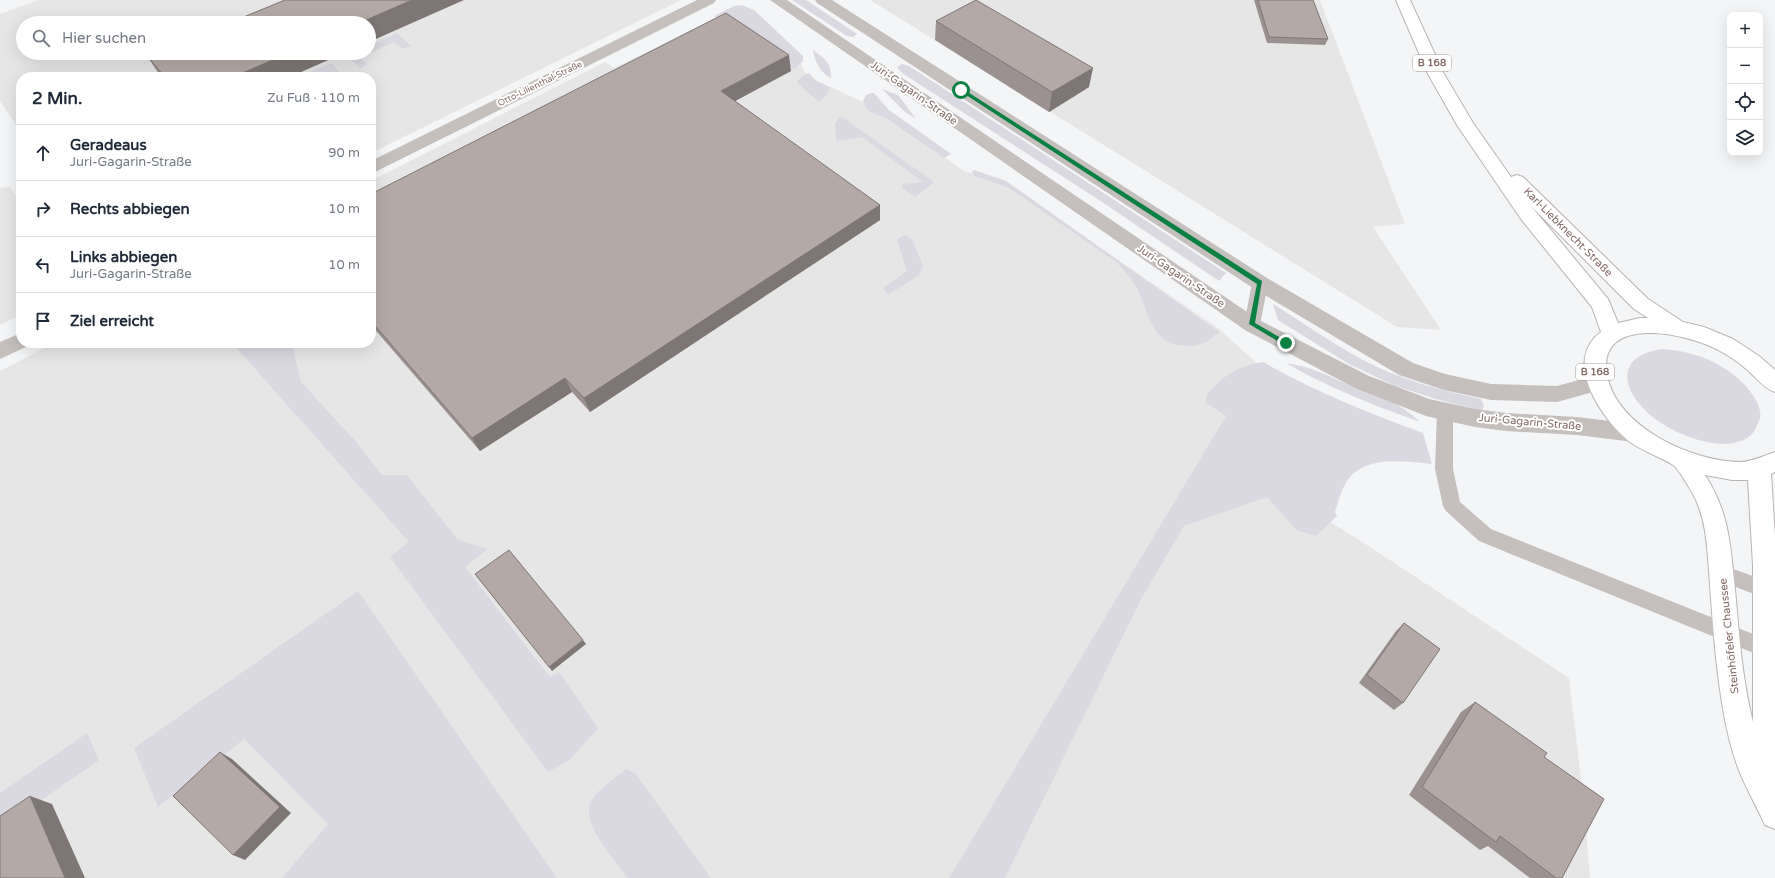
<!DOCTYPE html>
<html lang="de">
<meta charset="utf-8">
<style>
:root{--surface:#fff;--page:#f6f6f7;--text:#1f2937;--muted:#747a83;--line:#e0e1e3}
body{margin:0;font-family:"Varela Round",sans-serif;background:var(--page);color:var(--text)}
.controls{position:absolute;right:12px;top:12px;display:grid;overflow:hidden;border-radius:8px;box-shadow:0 4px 16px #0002}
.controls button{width:36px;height:36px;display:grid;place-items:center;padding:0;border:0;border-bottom:1px solid var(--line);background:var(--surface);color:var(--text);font:20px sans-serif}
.stop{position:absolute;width:12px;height:12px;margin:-9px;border:3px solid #0b8043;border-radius:50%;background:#fff}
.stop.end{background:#0b8043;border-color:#fff;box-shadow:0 1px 4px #0008}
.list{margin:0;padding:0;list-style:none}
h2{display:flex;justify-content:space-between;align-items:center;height:52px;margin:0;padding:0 16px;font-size:17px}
h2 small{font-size:13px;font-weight:400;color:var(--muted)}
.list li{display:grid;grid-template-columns:26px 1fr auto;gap:12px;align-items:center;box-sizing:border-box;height:56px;padding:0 16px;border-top:1px solid var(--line)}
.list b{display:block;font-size:15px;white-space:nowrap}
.list p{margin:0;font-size:13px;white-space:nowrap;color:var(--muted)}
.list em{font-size:13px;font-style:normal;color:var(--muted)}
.icon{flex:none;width:22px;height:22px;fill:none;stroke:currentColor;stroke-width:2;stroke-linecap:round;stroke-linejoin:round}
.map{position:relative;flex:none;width:1775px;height:878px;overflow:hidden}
.search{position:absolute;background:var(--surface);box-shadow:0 4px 16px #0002;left:16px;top:16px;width:360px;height:44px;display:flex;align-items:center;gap:10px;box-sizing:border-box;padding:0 14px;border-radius:22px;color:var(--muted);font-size:15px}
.panel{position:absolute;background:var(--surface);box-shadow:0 4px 16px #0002;left:16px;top:72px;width:360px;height:276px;border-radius:16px}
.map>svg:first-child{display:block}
</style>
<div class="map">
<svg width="1775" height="878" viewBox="0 0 1775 878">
<rect width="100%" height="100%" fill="#f4f5f7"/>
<path fill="#e7e6e7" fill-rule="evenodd" d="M38,0H681L371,153V77H21V132L0,101V14ZM23,23H369V53H23Z
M870,0H1320L1405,224L1373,227L1441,330L1397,327Z
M729,11L792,47L807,76L867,104L964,171L1006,183L1219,329L1269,374L1277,489L1361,541L1569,678L1584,804L1590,878H0V371L54,343H371V181L605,62L614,68Z
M10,187L21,204V315L0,325V188Z"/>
<path fill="#dad8e0" d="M792,0H806L857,34L853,37L847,36Z
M742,5L754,10L803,56V61L795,69L784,65L714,16L734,6Z
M397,33L411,46L403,49L394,42L360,57L367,65L360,68L347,56L352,53H369V46Z
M813,50C825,59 831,62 831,78C821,74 814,60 813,50Z
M331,63L343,75L326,77L323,74L316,77H298Z
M902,64L909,66L1226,273L1219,281L1102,202L902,73L897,67Z
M809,73L815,80L830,88L827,95L819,102L798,84L797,81L804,75Z
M882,89L898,95L916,119L905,112Z
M871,93H874L889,110L951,154L944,158L886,118L872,113L866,108L863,101L866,95Z
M840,117L844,118L934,182L915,197L902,188L903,184L923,182L862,137L836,141L835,123Z
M974,170L1006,181L1219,332C1211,340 1201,346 1189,346C1182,345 1175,346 1168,342C1150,333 1146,304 1136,287C1131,277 1123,269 1115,261L1009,188L975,176L972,172Z
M906,235L912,239L923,266L919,275L888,295L883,288L907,271L897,240L900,237Z
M1273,304C1302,322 1330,342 1361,359C1398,379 1440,390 1481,399L1484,406L1482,411L1436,399L1393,385L1349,364L1278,320Z
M232,343H288L293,348L301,382L357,443L382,475H407L458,540L488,549L465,567L550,677L559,672L598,728L570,760L548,772L390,557L409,542Z
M1662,349C1689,351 1713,358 1735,376C1745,384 1766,406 1759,421C1757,425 1755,431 1752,434C1728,458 1670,433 1649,414C1620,388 1616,356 1662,349Z
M1263,362C1314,391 1368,413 1423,433L1432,464C1408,462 1374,456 1354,473C1343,482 1339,499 1335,512L1337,516L1316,536L1296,530L1267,497L1184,526L1140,601L1005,878H949L1226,416L1206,403V396C1220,377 1239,365 1263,362Z
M1286,363C1308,366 1327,375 1347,384C1373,394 1400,402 1420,422C1376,406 1326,387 1286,363Z
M358,591L557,878H282L328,824L244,739L158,807L134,748Z
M87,733L99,760L0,829V793Z
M626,769L635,773L711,878H628C616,861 576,819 593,798C601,787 615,778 626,769Z"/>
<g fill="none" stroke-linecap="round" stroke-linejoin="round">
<defs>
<path id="primary" d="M1396,0H1410L1444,74L1473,123L1511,177L1517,175L1523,177L1648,299L1683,322L1704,327L1733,339L1759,356L1775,370V392C1763,388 1755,376 1745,368C1737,361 1729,356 1720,351C1689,333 1596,313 1607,375C1616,427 1693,462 1741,462C1754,461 1763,456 1775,452V472L1771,474L1775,537V829L1765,825C1756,805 1744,785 1737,765C1725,731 1720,693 1716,658C1713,629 1711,600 1709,571C1707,546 1706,522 1696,500C1693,493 1678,468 1673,465C1659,456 1644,452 1630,442C1603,421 1561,361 1601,332L1592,307L1521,219L1457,125L1428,74ZM1531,206L1634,309L1648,318H1640L1618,323L1608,299ZM1705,475L1732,480H1748L1753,565V722C1742,679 1739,633 1735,589C1730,545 1730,514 1705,475Z"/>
</defs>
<use href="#primary" stroke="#bab3b1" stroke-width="2"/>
<path fill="#c5bfbd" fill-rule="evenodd" d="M1260,278L1265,279L1268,283L1260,325L1258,329L1252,331L1246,329L1244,325L1252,283L1255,279Z
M1445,405L1451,407L1453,412V469L1460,502L1491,529L1773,642L1775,647L1773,656L1766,658L1479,541L1446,511L1443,506L1435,469L1437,412L1439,407Z
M1722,565L1775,584V602L1715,579L1713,573L1715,567Z"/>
<path fill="#c5bfbd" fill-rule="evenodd" d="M697,0H716L714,3L371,174V161Z
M21,333V343H30L28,346L0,359V342Z"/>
<path fill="#c5bfbd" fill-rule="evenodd" d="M770,0H787L1259,320L1369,376L1429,399L1475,409L1506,413L1577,417L1634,424L1642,427L1645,433L1642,439L1634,442L1577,435L1506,431L1475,427L1426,416L1355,388L1245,330Z
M815,0H832L1267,278L1413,363L1445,374L1491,384L1557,386L1597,375L1604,377L1608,383L1604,389L1557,402L1491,400L1444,390L1399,375L1253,288L817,3Z"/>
<use href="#primary" fill="#fff" fill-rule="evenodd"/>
</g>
<path fill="#9b9190" d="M1254,0H1313L1328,39L1325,45L1267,43Z
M936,21L1089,87L1049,112L935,40Z
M147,56L290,77H161Z
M791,71L735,101L880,220L590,412L572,392L480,451L371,325V194Z
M1404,623L1403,703L1394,710L1359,683L1396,631Z
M1475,702L1544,757L1562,878H1530L1488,846L1480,850L1409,795L1461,712Z"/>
<path fill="#7e7675" d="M412,0H464L369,42V23H359Z
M289,53H344L290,77H233Z
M789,55L791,71L724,107L721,91Z
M1093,68L1089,87L1049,112L1052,92Z
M880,205V220L590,412L584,398Z
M565,378L572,392L480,451L472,438Z
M583,640L586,644L552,671L549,667Z
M220,752L232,759L291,813L245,860L233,855Z
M30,796L52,804L85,878H65Z"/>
<path fill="#b4a9a7" stroke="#7e7675" d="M285,0H412L359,23H229Z
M976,0L1093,68L1052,92L936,21Z
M1258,0H1313L1328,39L1269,37Z
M726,13L789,55L721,91L880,205L584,398L565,378L472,438L371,321V194Z
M155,53H289L233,77H165L147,56Z
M509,550L583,640L549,667L475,574Z
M1404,623L1440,649L1403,703L1367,675Z
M1475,702L1547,753L1544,757L1604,799L1562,878H1556L1500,836L1496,842L1422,787Z
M220,752L280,807L233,855L173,796Z
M30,796L65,878H0V816Z"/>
<path fill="#0b8043" d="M960,89H963L1262,281L1255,323L1288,342V345H1284L1249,324L1257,284L960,91Z"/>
<g text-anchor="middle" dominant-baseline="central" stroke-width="4" stroke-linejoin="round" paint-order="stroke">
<g font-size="9" fill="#836c67" stroke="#fff">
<text transform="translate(540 84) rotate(-26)">Otto-Lilienthal-Straße</text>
</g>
<g fill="#fff" stroke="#a89895" stroke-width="1">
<rect x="1413" y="55" width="38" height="16" rx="3"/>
<rect x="1576" y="364" width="38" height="16" rx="3"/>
</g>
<g font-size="10" font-weight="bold" fill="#836c67">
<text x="1432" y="63">B 168</text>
<text x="1595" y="372">B 168</text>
</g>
<g font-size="11" fill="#836c67" stroke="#fff">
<text transform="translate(914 93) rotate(35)">Juri-Gagarin-Straße</text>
<text transform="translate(1568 232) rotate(45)">Karl-Liebknecht-Straße</text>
<text transform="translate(1181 276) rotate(34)">Juri-Gagarin-Straße</text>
<text transform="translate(1530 422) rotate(5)">Juri-Gagarin-Straße</text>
<text transform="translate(1729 636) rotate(-96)">Steinhöfeler Chaussee</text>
</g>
</g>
</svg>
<div class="controls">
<button>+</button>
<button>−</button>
<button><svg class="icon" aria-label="locate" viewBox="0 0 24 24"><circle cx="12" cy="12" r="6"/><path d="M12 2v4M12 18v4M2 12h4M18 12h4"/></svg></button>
<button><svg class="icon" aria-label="layers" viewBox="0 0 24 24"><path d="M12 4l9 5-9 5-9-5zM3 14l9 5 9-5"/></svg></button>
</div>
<div class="stop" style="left:961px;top:90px"></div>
<div class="stop end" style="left:1286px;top:343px"></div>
<div class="search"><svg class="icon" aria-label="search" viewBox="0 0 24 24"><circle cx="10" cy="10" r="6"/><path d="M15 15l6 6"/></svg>Hier suchen</div>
<section class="panel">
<h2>2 Min.<small>Zu Fuß · 110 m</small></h2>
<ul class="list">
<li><svg class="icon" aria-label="ahead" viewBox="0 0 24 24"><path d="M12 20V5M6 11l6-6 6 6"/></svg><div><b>Geradeaus</b><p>Juri-Gagarin-Straße</p></div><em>90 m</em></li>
<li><svg class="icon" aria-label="right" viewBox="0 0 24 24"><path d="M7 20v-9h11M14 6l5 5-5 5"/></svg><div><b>Rechts abbiegen</b></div><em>10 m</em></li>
<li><svg class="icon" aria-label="left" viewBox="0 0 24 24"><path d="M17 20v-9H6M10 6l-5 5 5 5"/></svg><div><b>Links abbiegen</b><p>Juri-Gagarin-Straße</p></div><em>10 m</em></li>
<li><svg class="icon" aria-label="arrive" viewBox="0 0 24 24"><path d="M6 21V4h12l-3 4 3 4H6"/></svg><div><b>Ziel erreicht</b></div></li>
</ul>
</section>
</div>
